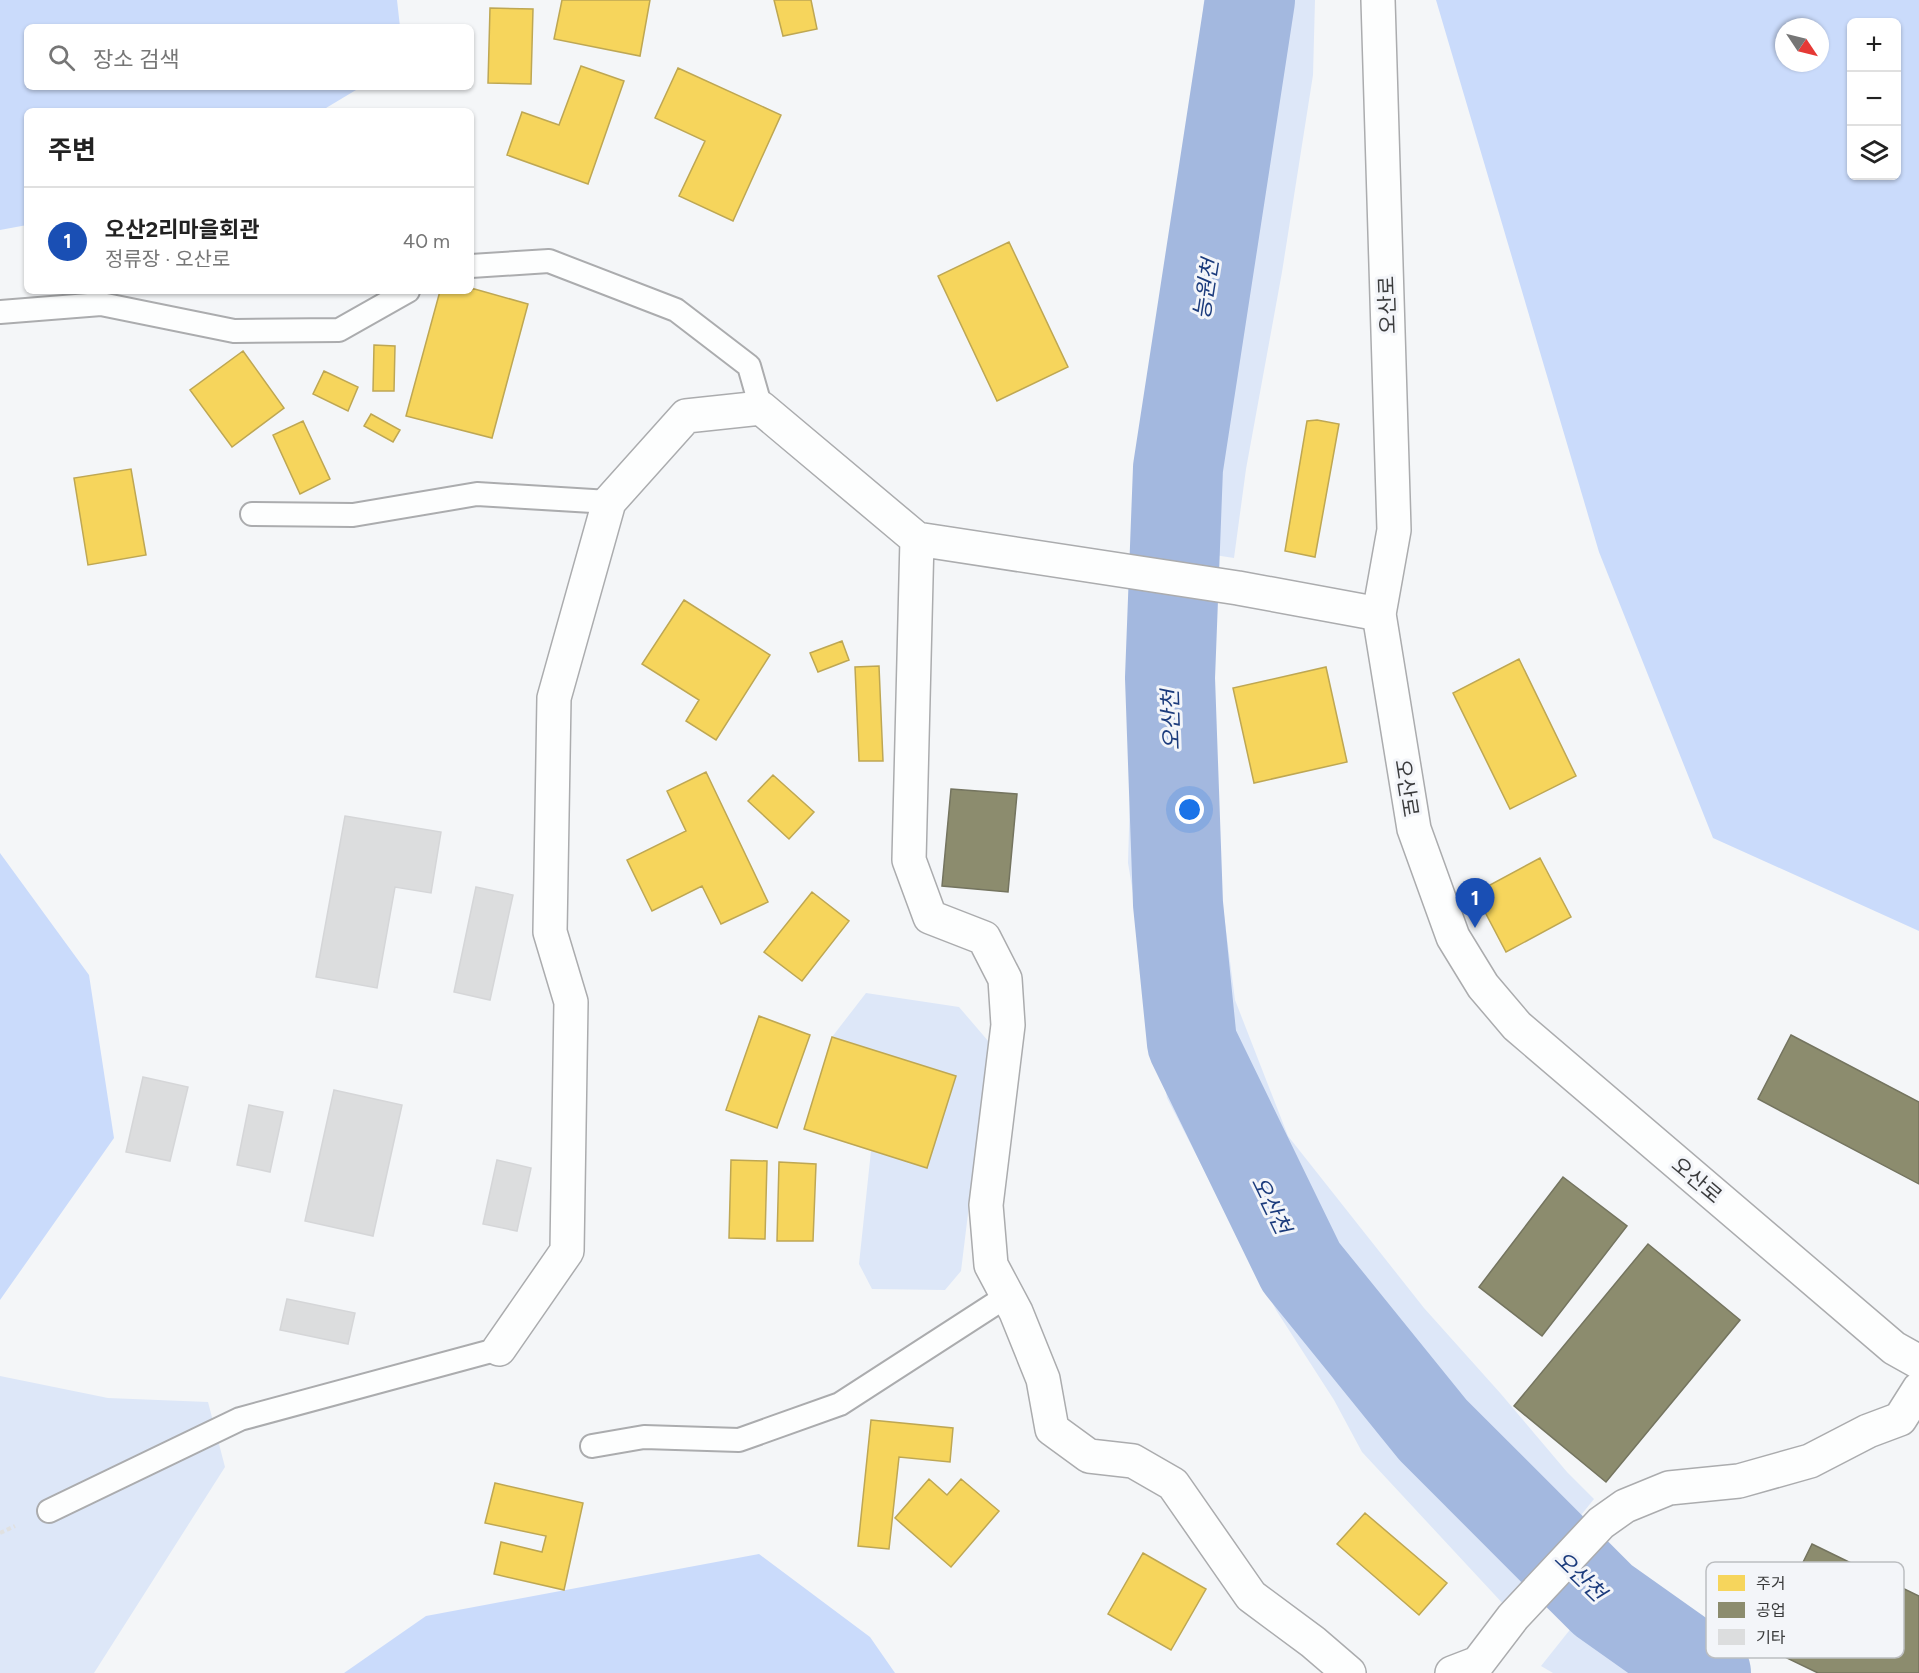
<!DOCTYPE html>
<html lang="ko">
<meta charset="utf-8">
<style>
:root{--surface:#fff;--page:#f2f2f2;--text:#222;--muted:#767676;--line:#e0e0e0;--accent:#0b8043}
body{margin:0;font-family:Figtree,"Noto Sans KR",sans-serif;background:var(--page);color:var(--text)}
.controls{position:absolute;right:18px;top:18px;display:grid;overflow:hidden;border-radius:9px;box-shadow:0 2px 4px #0004}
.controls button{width:54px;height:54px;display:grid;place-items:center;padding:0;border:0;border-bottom:2px solid var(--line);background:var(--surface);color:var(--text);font:30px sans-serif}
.compass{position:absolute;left:1775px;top:18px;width:54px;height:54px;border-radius:50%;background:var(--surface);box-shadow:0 2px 4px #0004;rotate:125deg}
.you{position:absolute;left:1190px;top:810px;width:21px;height:21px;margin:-15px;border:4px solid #fff;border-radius:50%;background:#1a73e8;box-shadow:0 0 0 9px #1a73e833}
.badge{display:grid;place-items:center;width:39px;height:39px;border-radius:50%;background:var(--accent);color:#fff;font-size:20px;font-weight:700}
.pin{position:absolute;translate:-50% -50px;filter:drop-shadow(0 2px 3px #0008)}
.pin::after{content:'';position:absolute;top:32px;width:21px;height:18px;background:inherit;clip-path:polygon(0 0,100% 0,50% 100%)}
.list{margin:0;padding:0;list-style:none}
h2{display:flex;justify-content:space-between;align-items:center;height:78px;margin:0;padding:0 24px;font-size:26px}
h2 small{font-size:20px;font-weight:400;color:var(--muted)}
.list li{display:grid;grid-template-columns:39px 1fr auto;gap:18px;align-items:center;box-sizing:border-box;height:108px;padding:0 24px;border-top:2px solid var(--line)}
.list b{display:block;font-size:22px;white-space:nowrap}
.list p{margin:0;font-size:20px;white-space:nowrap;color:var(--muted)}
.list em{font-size:20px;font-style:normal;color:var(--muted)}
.icon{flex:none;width:33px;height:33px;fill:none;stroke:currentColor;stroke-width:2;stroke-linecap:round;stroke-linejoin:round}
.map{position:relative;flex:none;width:1919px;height:1673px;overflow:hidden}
.search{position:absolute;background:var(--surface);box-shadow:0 2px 4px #0004;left:24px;top:24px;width:450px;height:66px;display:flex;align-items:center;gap:15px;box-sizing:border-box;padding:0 21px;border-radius:9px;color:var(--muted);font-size:22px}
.panel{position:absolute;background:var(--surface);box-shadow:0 2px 4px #0004;left:24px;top:108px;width:450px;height:186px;border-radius:9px}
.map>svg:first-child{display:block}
</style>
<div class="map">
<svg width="1919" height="1673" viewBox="0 0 1919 1673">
<rect width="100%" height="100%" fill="#f4f6f8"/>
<path fill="#dde7f8" d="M1204,0H1246L1175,470L1171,546H1153L1151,484L1172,342Z
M1258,0H1315L1313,75L1282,272L1246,469L1234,558L1182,550L1185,495Z
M1136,597L1166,599L1163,669L1186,1042L1297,1270L1429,1437L1549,1561L1506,1607L1362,1452L1334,1400L1276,1310L1167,1098L1128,863Z
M1180,602L1209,606L1204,759L1235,1000L1288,1136L1424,1308L1501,1394L1567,1472L1594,1499L1557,1545L1437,1424L1308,1265L1197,1040Z
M866,993L959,1007L989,1042L961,1271L945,1290L872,1289L859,1264L871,1151L804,1129L832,1037Z
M0,1376L108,1398L208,1402L225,1467L94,1673H0Z
M1617,1569L1678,1627L1746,1673H1719L1604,1590Z
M1592,1602L1678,1673H1553L1541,1666Z"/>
<path fill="#cadbfb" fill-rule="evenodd" d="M0,0H397L400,27H27V87H361L321,111H27V225L0,230Z
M1436,0H1919V931L1713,838L1599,552ZM1852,22H1896V176H1852ZM1784,27H1820V63H1784Z
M0,853L89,975L114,1138L0,1300Z
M759,1554L870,1637L895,1673H344L426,1616Z"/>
<path fill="#f6d55c" stroke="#bea753" stroke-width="1.5" d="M562,0H650L640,56L554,39Z
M774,0H811L817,29L783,36Z
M490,8L533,9L531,84L488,83Z
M581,66L624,81L588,184L507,155L522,112L559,125Z
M678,68L781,115L733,221L679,196L705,141L655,118Z
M1009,242L1068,367L997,401L938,276Z
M471,288L528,304L492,438L406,416L440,291H471Z
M374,345L395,346L394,391H373Z
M243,351L284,408L232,447L190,390Z
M324,371L358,387L348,411L313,394Z
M371,414L400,430L393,442L364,426Z
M1317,420L1339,424L1315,557L1285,551L1307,421Z
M303,421L330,479L300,494L273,435Z
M131,469L146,555L88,565L74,478Z
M684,600L770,655L716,740L686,721L699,700L642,664Z
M842,641L849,660L818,672L810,653Z
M1519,659L1576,776L1510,809L1453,693Z
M879,666L883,761H859L855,667Z
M1326,667L1347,762L1254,783L1233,688Z
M706,772L768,902L721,924L702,886L652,911L627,860L686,831L667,791Z
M773,775L814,812L789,839L748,801Z
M1540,858L1571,917L1506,952L1475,893Z
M812,892L849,921L802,981L764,952Z
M759,1016L810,1035L777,1128L726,1110Z
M832,1037L956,1076L927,1168L804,1129Z
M731,1160L767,1161L765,1239L729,1238Z
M779,1162L816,1164L813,1241H777Z
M871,1420L953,1428L950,1462L899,1457L889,1549L858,1546Z
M929,1479L947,1495L961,1479L999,1511L951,1567L895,1518Z
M495,1483L583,1503L564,1590L494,1574L501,1542L542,1552L546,1536L485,1523Z
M1365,1513L1447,1583L1419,1615L1337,1544Z
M1143,1553L1206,1589L1171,1650L1108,1614Z"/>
<path fill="#8c8c6e" stroke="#74745f" stroke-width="1.5" d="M951,789L1017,794L1008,892L942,886Z
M1791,1035L1919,1102V1184L1758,1099Z
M1563,1177L1627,1226L1542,1336L1479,1287Z
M1648,1244L1740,1320L1606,1482L1514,1406Z
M1812,1544L1919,1596V1673H1818L1762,1646Z"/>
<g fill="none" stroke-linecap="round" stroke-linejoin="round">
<path stroke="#a3b8df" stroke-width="90" d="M1250,0L1178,468L1170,678L1178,904L1192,1043L1301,1267L1433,1430L1603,1600L1706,1673"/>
</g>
<path fill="#dcddde" stroke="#d5d6d8" stroke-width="1.5" d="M345,816L441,832L431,893L395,887L377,988L316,977Z
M476,887L513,895L490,1000L454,992Z
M143,1077L188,1087L170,1161L126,1152Z
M334,1090L402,1105L373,1236L305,1221Z
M249,1105L283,1112L270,1172L237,1165Z
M497,1160L531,1168L517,1231L483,1224Z
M287,1299L355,1313L348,1344L280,1330Z"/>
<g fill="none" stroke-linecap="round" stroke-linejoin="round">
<defs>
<path id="lane" d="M471,266L549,261L676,310L749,366L761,408
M0,312L101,304L234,331L339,330L408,291
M252,514L353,515L477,494L609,502
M592,1446L644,1437L739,1440L840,1404L1007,1296
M49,1511L240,1419L499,1349"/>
<path id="street" d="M917,539L909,860L930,917L984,938L1005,979L1008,1025L986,1205L991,1265L1016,1312L1043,1379L1052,1429L1089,1456L1133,1461L1173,1484L1251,1596L1313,1642L1349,1673
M499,1349L567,1251L571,1002L550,932L554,698L609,502L686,416L761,408L917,539L1238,588L1379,614
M1452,1673L1478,1663L1513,1617L1601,1523L1625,1506L1669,1488L1739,1481L1810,1461L1868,1431L1900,1419L1919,1389"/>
<path id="secondary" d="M1378,0L1394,530L1379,614L1414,829L1453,937L1483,986L1517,1026L1894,1348L1919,1362"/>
</defs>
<use href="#lane" stroke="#abacae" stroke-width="26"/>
<use href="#street" stroke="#abacae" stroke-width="36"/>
<use href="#secondary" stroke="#abacae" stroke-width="36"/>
<path stroke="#e0e1e1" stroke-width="4" stroke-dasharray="4.5 3" stroke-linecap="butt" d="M0,1533L15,1526"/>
<use href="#lane" stroke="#fdfefe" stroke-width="22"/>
<use href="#street" stroke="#fdfefe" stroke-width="33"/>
<use href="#secondary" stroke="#fdfefe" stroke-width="33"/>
</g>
<g text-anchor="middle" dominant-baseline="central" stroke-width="6" stroke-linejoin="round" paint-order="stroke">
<g font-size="21" fill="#3b3c3d" stroke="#f3f5f9">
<text transform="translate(1387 305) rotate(-92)">오산로</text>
<text transform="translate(1407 788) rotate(81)">오산로</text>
<text transform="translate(1697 1180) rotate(40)">오산로</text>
</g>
<g font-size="22" font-style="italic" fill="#1b3b7c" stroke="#f3f5f9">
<text transform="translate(1206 289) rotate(-81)">능원천</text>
<text transform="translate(1171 720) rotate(-92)">오산천</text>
<text transform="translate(1271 1205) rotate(64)">오산천</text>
<text transform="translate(1580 1576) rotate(44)">오산천</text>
</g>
</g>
<rect x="1706" y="1562" width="198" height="96" rx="9" fill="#f3f5f9" stroke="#bcbec1" stroke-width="1.5"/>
<rect x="1718" y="1575" width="27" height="16" fill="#f6d55c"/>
<rect x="1718" y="1602" width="27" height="16" fill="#8c8c6e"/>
<rect x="1718" y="1629" width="27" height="16" fill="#dcddde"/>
<g font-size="16" fill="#3b3c3d">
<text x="1756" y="1589">주거</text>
<text x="1756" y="1616">공업</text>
<text x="1756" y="1643">기타</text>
</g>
</svg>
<div class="controls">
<button>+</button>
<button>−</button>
<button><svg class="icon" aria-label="layers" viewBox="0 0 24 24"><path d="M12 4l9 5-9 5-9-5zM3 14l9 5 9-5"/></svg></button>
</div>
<svg class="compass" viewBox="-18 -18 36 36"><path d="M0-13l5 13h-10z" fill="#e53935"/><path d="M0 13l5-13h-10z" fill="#767676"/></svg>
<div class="you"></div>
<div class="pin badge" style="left:1475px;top:928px;background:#1a4fb4">1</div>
<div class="search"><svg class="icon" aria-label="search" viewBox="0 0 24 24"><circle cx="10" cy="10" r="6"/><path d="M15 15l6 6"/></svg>장소 검색</div>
<section class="panel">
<h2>주변<small></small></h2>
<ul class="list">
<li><span class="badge" style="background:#1a4fb4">1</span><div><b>오산2리마을회관</b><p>정류장 · 오산로</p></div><em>40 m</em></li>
</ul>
</section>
</div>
